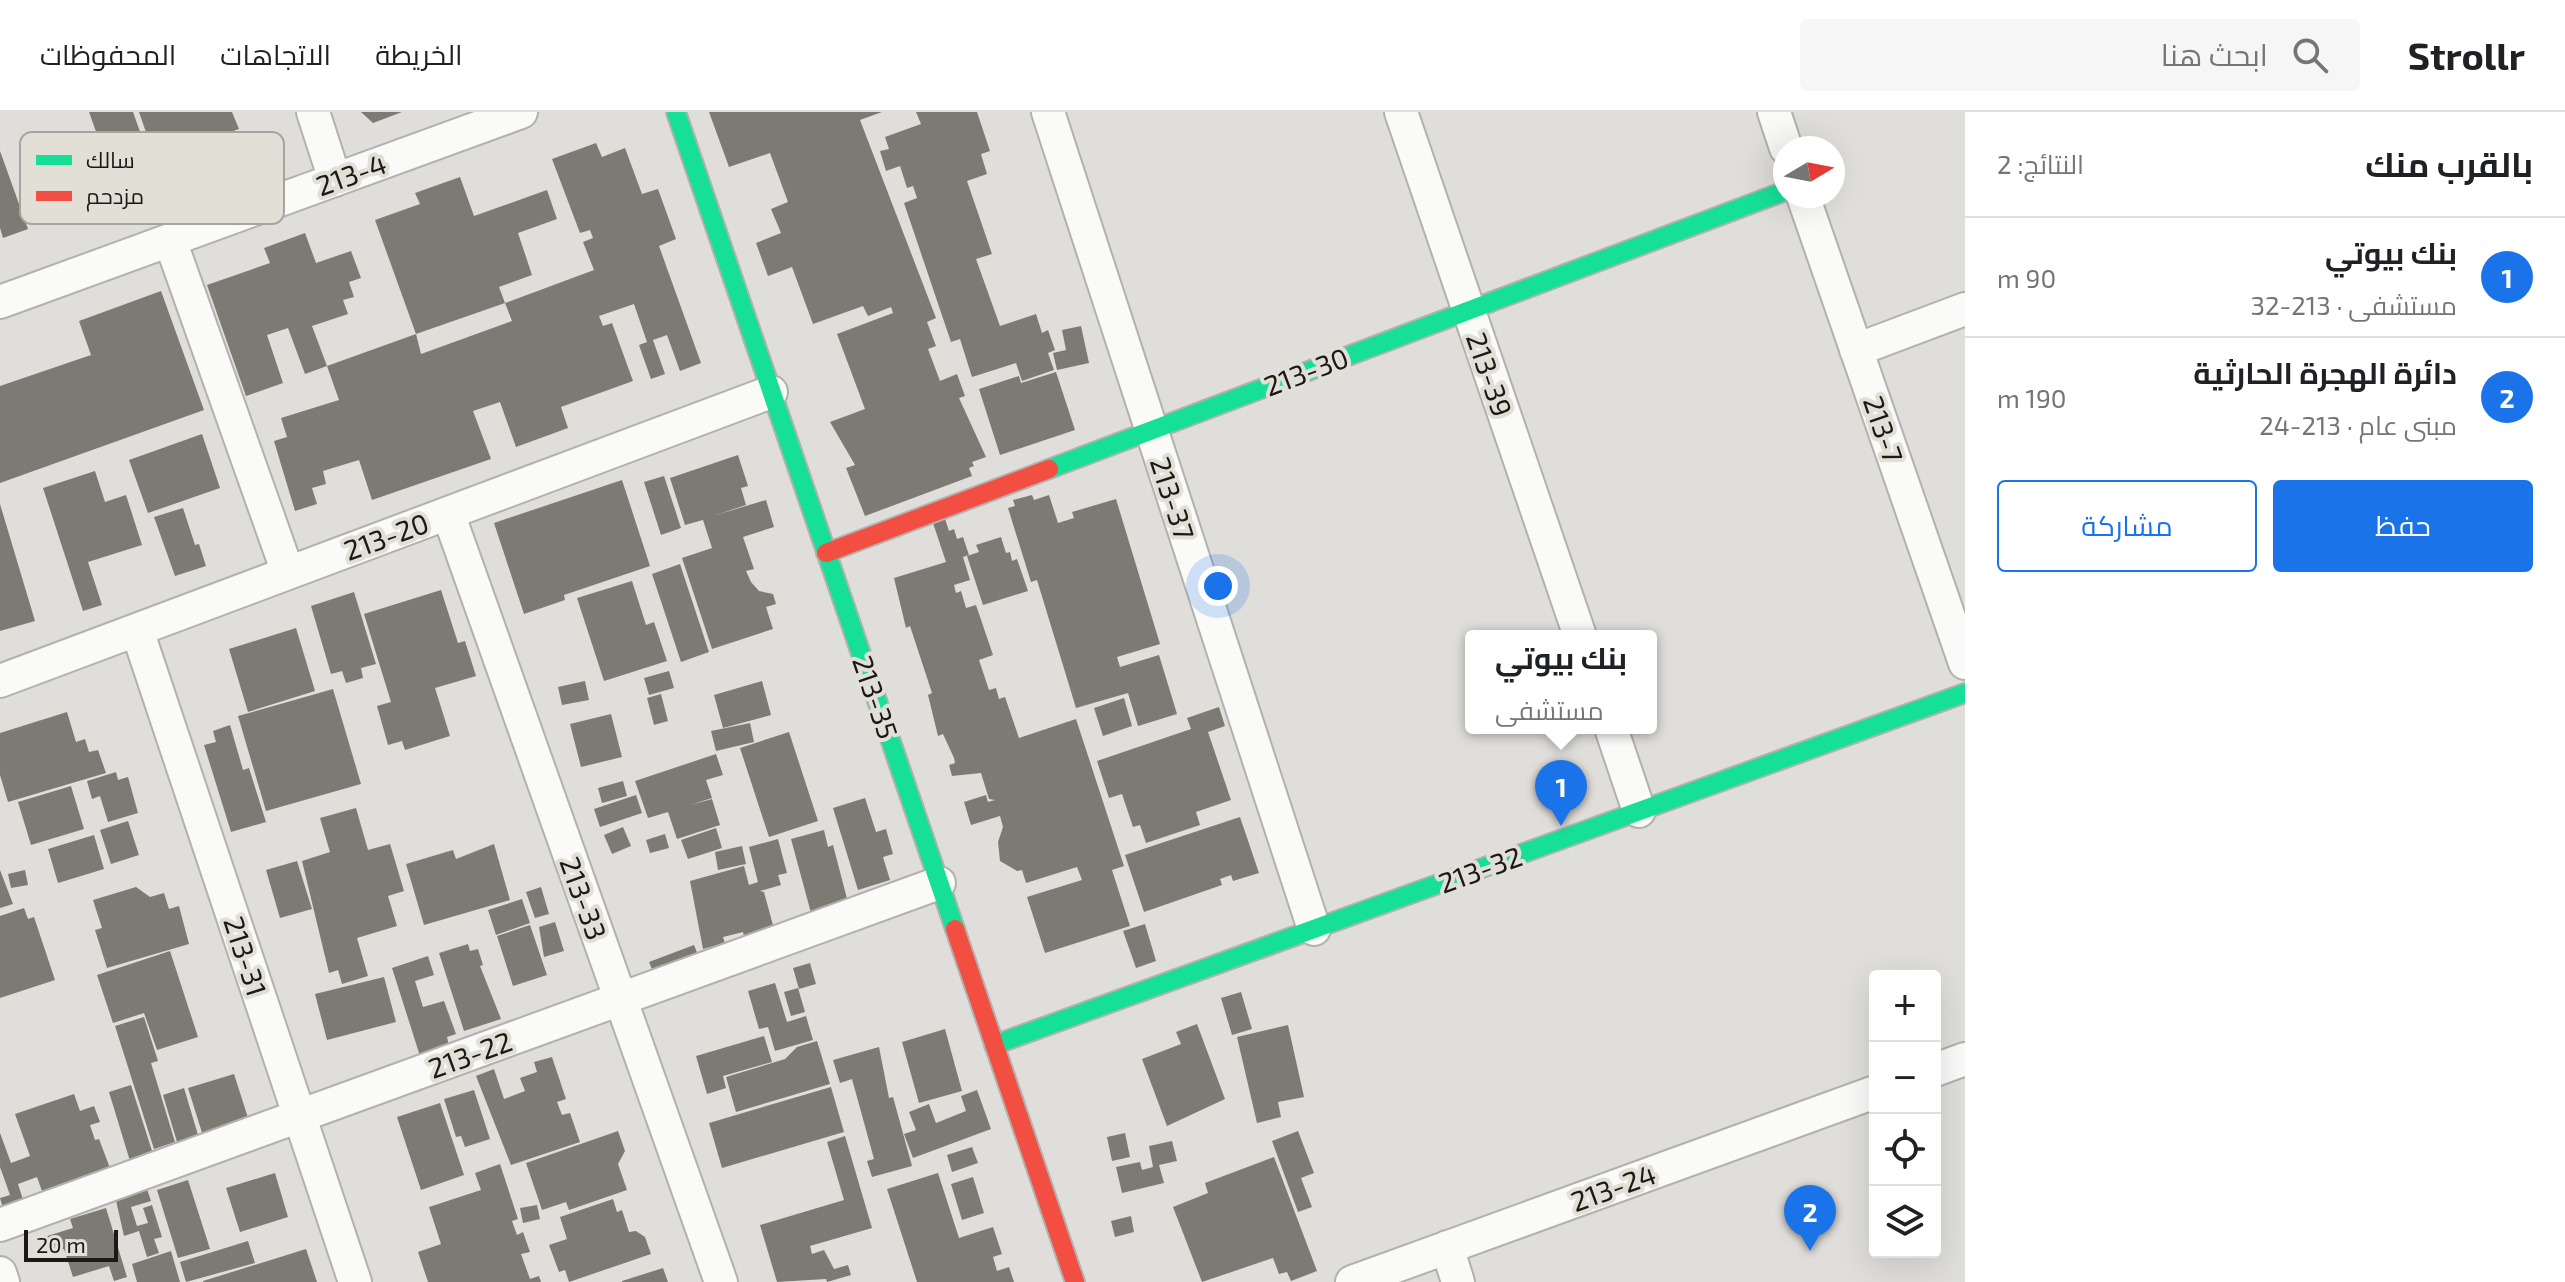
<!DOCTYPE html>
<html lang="ar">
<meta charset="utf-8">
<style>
:root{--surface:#fff;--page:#f6f6f6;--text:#202124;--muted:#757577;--line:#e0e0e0;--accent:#1a73e8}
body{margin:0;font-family:"Exo 2",Cairo,sans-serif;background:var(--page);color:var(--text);direction:rtl}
.controls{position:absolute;right:24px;bottom:24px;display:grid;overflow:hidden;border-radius:8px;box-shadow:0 8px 32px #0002}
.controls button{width:72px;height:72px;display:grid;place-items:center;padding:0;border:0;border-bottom:2px solid var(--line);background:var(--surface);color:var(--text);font:40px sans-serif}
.compass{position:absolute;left:1773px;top:24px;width:72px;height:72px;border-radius:50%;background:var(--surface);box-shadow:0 8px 32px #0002;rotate:80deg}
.scale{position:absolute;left:24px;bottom:20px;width:94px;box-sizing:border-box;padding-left:8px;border:4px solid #1a1916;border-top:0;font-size:22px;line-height:28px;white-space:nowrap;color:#1a1916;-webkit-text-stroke:6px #e2dfd7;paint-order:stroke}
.you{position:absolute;left:1218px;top:474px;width:28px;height:28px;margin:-20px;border:6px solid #fff;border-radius:50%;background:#1a73e8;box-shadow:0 0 0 12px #1a73e833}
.badge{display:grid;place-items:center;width:52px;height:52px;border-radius:50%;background:var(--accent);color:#fff;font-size:26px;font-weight:700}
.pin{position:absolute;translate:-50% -66px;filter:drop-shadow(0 2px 4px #0008)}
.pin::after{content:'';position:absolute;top:42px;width:28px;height:24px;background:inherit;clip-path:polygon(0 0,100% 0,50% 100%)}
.popup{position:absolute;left:1465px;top:518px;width:192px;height:104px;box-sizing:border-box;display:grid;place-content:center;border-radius:8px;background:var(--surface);filter:drop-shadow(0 2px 6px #0005);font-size:26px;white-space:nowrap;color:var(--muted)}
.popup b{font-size:30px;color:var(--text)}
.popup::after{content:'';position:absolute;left:50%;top:100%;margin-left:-16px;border:16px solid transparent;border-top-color:var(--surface)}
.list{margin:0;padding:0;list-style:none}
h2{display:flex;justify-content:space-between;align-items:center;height:104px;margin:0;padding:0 32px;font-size:34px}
h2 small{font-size:26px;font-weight:400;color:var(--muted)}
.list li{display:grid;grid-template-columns:52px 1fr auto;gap:24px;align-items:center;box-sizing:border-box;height:120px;padding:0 32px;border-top:2px solid var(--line)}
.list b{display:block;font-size:30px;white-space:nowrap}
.list p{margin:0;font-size:26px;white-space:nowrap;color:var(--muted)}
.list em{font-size:26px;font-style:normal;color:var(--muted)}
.actions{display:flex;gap:16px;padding:24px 32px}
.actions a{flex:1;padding:18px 0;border:2px solid var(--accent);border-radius:8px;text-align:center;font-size:28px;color:var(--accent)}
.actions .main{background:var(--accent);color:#fff}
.icon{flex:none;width:44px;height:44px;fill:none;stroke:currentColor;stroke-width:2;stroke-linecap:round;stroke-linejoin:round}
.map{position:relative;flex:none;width:1965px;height:1170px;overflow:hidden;direction:ltr}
header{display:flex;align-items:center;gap:48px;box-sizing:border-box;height:112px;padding:0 40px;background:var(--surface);border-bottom:2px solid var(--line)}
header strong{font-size:38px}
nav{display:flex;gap:44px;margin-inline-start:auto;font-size:28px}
.search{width:560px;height:72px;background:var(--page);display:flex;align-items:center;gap:20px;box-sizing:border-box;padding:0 28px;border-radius:8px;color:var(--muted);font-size:30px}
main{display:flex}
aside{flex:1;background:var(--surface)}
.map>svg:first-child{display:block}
</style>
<header>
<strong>Strollr</strong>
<div class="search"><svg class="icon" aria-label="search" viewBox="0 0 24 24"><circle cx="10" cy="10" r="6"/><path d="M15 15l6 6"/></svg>ابحث هنا</div>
<nav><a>الخريطة</a><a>الاتجاهات</a><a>المحفوظات</a></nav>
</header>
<main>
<aside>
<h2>بالقرب منك<small>النتائج: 2</small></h2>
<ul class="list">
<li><span class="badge">1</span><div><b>بنك بيوتي</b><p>مستشفى · 213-32</p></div><em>90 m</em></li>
<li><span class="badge">2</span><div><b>دائرة الهجرة الحارثية</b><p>مبنى عام · 213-24</p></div><em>190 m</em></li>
</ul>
<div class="actions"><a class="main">حفظ</a><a>مشاركة</a></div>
</aside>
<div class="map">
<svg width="1965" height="1170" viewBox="0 0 1965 1170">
<rect width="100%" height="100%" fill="#dfdeda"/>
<path fill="#7d7a73" d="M89,0H133L158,70L119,84Z
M139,0H232L239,17L204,29L216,67L168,84Z
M361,0H402L373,11Z
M709,0H882L860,8L936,206L927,210L936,234L928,237L940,269L957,262L965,284L959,286L986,345L972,350L974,354L969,356L972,364L865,404L846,356L855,353L830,310L865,297L837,222L893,201L891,195L868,204L863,194L813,212L792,155L768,164L756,131L781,121L771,97L788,90L770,41L729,55Z
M916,0H977L990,39L981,42L987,62L967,69L992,142L976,147L1000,214L1036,202L1042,221L1048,218L1055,238L1048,241L1054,258L1022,269L1016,251L972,265L960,227L951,230L904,91L917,86L913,74L907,76L900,54L886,59L880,39L889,37L885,25L921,12Z
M596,31L602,45L625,36L642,82L658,77L676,127L659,134L701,251L680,259L667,223L653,228L665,262L651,267L639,233L647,230L634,192L599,204L603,214L612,211L633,269L561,295L568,316L516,335L500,290L473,299L491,347L372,388L359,348L323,359L326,372L312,376L317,392L295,399L274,329L287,325L281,306L339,288L327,254L416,222L375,108L420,92L415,81L460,65L474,104L547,78L557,107L518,121L532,163L499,175L505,191L416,222L421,242L512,209L505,191L594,158L583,130L593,126L590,118L580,121L552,47Z
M0,39L28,117L3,126L0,116Z
M305,121L316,151L351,139L361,166L349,170L354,185L343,188L348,202L312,214L327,254L305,262L288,216L267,223L283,271L246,284L207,173L270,151L264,136Z
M161,179L204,298L0,371V274L91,243L79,209Z
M1081,214L1089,251L1057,258L1053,241L1066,238L1062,218Z
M1056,260L1075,318L1000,343L979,277L1019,264L1021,271Z
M202,322L220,376L148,401L129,348Z
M738,343L748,374L741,376L746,393L716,403L766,388L774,415L743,425L754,457L746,459L751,470L759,479L773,482L776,492L766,495L773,517L712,537L682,446L712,436L703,408L685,413L670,366Z
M95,359L105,390L126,383L142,433L88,450L102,493L83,499L43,376Z
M664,364L681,416L661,423L644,370Z
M622,368L650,454L564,483L565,488L524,502L494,411Z
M1032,383L1034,388L1049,383L1058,411L1074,406L1072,400L1116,387L1160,532L1117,545L1120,555L1159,543L1177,602L1138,614L1128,581L1076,596L1037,468L1031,470L1008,396L1015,394L1013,388Z
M0,392L35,509L0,519Z
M183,396L195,433L199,432L206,454L175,464L154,405Z
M944,404L949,419L954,417L957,427L963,425L969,443L963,445L970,468L954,473L956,481L961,479L966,496L976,493L993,543L979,548L989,578L996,576L999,587L1005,585L1019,626L1076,607L1124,754L1112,758L1130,814L1045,841L1027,785L1082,768L1077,755L1026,771L1022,758L1017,759L1000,749L998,730L1003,715L1000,704L971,713L964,690L986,683L988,690L995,688L989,687L981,661L952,664L949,653L955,651L954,646L943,622L938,624L928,583L932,581L910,514L906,516L894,466L946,450L932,408Z
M1001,425L1006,441L1010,440L1012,449L1017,447L1028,479L983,493L967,444L979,440L976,433Z
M680,452L709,540L681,550L652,462Z
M632,469L646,513L654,510L667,549L604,569L577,486Z
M441,478L458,531L465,529L476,564L435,576L450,624L405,638L402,629L388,633L377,594L391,590L364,502Z
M354,480L376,552L361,556L363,566L346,571L342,559L331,562L311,494Z
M296,516L315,579L248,600L229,537Z
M669,559L674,576L649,583L644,566Z
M585,569L589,588L562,593L558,575Z
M762,569L771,603L723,616L714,583Z
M333,577L361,672L266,699L238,604Z
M661,582L668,609L654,613L647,586Z
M1124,586L1132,614L1103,624L1094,596Z
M1219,595L1225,614L1208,620L1231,688L1196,700L1200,713L1146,731L1140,713L1133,715L1122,682L1109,686L1097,649L1191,617L1187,606Z
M67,600L76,630L85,627L89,640L98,638L106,661L8,690L0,663V621Z
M611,602L622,645L581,655L570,612Z
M750,611L754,630L716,639L711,619Z
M230,613L243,658L249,656L266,710L231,720L204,633L216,630L213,619Z
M789,620L818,709L769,725L740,636Z
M716,642L723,663L706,668L712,686L690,693L712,687L720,713L677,727L668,700L648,706L635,669Z
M116,660L118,668L128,665L138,701L108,710L100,684L92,687L87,669Z
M623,669L627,684L602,691L598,676Z
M71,674L84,717L31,733L18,690Z
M636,683L642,701L600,715L594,697Z
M865,686L876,720L886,717L893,742L883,745L890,768L858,778L833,696Z
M356,696L368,738L390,732L404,779L388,784L397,814L357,826L368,864L342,872L338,858L329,861L302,749L330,740L320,706Z
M1240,705L1259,761L1233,769L1231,763L1220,767L1222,773L1144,800L1125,743Z
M128,709L139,743L111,752L100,718Z
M623,715L631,734L612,742L604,723Z
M716,716L722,736L688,747L681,728Z
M824,718L828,735L833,733L851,802L814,812L791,727Z
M665,722L669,736L650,741L646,728Z
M94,723L104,757L58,771L48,737Z
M778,727L787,761L778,763L781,773L760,779L764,780L777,828L747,836L743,820L723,825L725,831L703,837L690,769L744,754L749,773L758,770L749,735Z
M494,732L510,788L424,813L406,752L453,738L456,747Z
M742,734L746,752L718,758L715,740Z
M297,749L312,797L280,806L266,758Z
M0,758L13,792L0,796Z
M25,758L28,773L11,776L8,762Z
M136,775L150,785L164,781L169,797L179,794L189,832L107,856L95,818L102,816L93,788Z
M541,775L549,802L535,806L526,780Z
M522,787L530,811L496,823L488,798Z
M24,796L28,807L34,805L55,868L0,886V804Z
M555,810L564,839L544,845L539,815Z
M1145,812L1156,849L1136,856L1123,819Z
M530,813L547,863L513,874L497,824Z
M468,832L470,839L478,837L483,853L480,854L501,907L464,919L439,841Z
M694,833L700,848L655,865L649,850Z
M170,839L198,925L157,938L144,901L113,911L97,863Z
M428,844L434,863L415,869L423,895L444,889L456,922L447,925L449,934L420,944L392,856Z
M810,851L816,872L799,877L793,856Z
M384,865L396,910L327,928L315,882Z
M775,871L787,910L806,904L813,928L775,939L768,915L759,917L748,879Z
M798,876L805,900L791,904L784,880Z
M1241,880L1252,917L1232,923L1221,886Z
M144,905L158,949L151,951L175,1030L154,1037L115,914Z
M1197,912L1225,987L1167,1014L1142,947L1181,932L1176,920Z
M1288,913L1304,985L1278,990L1281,1005L1257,1011L1237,925Z
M945,917L962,979L919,991L902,930Z
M764,924L772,950L723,964L726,976L707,982L696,944Z
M817,929L830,972L736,1000L726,965L785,947L797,935Z
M879,935L889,986L893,985L912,1054L872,1065L867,1049L874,1047L852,967L840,971L833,948Z
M552,945L566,987L557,990L562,1003L570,1001L580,1030L511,1053L476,964L494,957L504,987L525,979L520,966L537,960L534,950Z
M234,962L250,1012L204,1027L188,976Z
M131,973L153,1042L130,1049L109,980Z
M831,975L844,1020L722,1056L709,1011Z
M184,976L201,1033L180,1040L163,983Z
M474,978L490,1027L465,1035L461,1024L456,1025L444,987Z
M977,978L991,1017L913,1046L904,1022L916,1018L909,1000L929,992L936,1011L966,999L961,984Z
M74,982L80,999L94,994L100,1010L90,1013L95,1028L99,1027L110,1056L42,1079L37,1065L18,1072L27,1100L6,1107L0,1086L10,1083L0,1055V1021L11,1051L30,1044L15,1002Z
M440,991L464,1063L421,1078L397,1005Z
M618,1019L625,1039L618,1052L627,1078L569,1098L566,1090L542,1098L526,1051Z
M1298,1019L1314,1061L1301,1066L1312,1095L1298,1100L1272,1029Z
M1125,1021L1130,1045L1112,1049L1107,1025Z
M845,1024L872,1116L810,1134L812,1142L824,1138L834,1157L848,1153L851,1163L827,1170L826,1167L777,1170L760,1113L844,1088L827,1030Z
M1172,1029L1177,1049L1159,1053L1164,1071L1122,1081L1116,1055L1140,1050L1142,1058L1153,1055L1149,1034Z
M972,1035L978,1051L952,1060L947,1043Z
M1274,1045L1317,1159L1291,1169L1287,1160L1279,1162L1273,1146L1202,1170L1173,1095L1208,1081L1205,1071Z
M500,1052L518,1107L512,1109L517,1123L523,1120L530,1140L521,1142L530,1167L539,1164L541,1170H428L418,1140L441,1132L429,1095L481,1078L475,1061Z
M275,1061L288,1105L240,1120L226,1076Z
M938,1061L959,1126L993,1115L1002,1142L993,1145L997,1159L1009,1155L1014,1170H917L887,1077Z
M973,1065L984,1101L962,1108L951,1072Z
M188,1068L210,1137L178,1146L157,1078Z
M146,1074L151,1089L131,1095L137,1114L148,1111L143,1096L152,1093L162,1125L154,1127L159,1141L147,1145L139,1119L124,1124L115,1084Z
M613,1087L617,1100L622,1098L629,1120L636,1119L645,1125L651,1142L569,1170L565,1158L559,1160L549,1133L567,1127L560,1105Z
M537,1093L540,1107L523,1111L520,1096Z
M106,1096L127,1165L114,1169L109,1154L73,1165L64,1137L49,1142L44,1125L73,1116L70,1107Z
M1131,1104L1134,1120L1115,1125L1111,1109Z
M248,1129L255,1151L186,1170L180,1150Z
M306,1137L317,1170H203V1169Z
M171,1139L180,1170H137L132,1152Z
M663,1156L668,1170H622V1169Z"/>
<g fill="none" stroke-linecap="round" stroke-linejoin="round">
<defs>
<path id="street" d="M313,0L335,68
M1048,0L1314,817
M1401,0L1580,524
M1774,0L1786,36
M1803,84L1965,551
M170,128L288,461
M0,190L521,0
M1856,238L1965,197
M448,401L721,1170
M137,518L355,1170
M0,569L771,280
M1611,616L1639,699
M1935,958L1965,947
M0,1113L939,771
M1447,1135L1458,1170
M0,1161L3,1170
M1352,1170L1875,980"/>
<path id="fast" d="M676,0L955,817
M1049,357L1785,79
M994,933L1965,581"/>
<path id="jam" d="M826,441L1049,357
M955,817L1075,1170"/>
</defs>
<use href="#street" stroke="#b2b1ae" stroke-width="36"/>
<use href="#fast" stroke="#b2b1ae" stroke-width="22"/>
<use href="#jam" stroke="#b2b1ae" stroke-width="22"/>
<use href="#street" stroke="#fafaf9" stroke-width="32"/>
<use href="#fast" stroke="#16e098" stroke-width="18"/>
<use href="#jam" stroke="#f24e42" stroke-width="18"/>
</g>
<g text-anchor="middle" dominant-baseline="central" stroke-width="8" stroke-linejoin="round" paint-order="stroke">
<g font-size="28" fill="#1a1916" stroke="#e2dfd7">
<text transform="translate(351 62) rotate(-20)">213-4</text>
<text transform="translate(1306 259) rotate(-21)">213-30</text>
<text transform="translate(1490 262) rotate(71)">213-39</text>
<text transform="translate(1884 317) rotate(71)">213-7</text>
<text transform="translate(1173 386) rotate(72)">213-37</text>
<text transform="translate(386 424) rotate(-20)">213-20</text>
<text transform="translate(876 585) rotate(71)">213-35</text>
<text transform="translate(1480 757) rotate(-20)">213-32</text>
<text transform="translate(584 786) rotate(70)">213-33</text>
<text transform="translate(246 844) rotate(72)">213-31</text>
<text transform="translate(470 942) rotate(-20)">213-22</text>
<text transform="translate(1613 1075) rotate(-20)">213-24</text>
</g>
</g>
<rect x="20" y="20" width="264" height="92" rx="12" fill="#e2dfd7" stroke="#a6a49d" stroke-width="2"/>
<rect x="36" y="43" width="36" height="10" fill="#16e098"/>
<rect x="36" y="79" width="36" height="10" fill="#f24e42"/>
<g font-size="22" fill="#1a1916">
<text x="86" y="56">سالك</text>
<text x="86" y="92">مزدحم</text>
</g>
</svg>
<div class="controls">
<button>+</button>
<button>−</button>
<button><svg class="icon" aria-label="locate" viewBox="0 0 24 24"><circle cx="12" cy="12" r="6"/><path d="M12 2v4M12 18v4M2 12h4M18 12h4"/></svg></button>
<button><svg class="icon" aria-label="layers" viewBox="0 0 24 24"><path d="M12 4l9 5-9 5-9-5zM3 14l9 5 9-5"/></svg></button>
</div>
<svg class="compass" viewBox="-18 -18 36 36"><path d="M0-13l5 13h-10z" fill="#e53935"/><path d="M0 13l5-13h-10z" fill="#757577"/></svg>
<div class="scale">20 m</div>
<div class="you"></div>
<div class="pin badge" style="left:1561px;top:714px">1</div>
<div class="popup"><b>بنك بيوتي</b>مستشفى</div>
<div class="pin badge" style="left:1810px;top:1139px">2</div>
</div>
</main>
